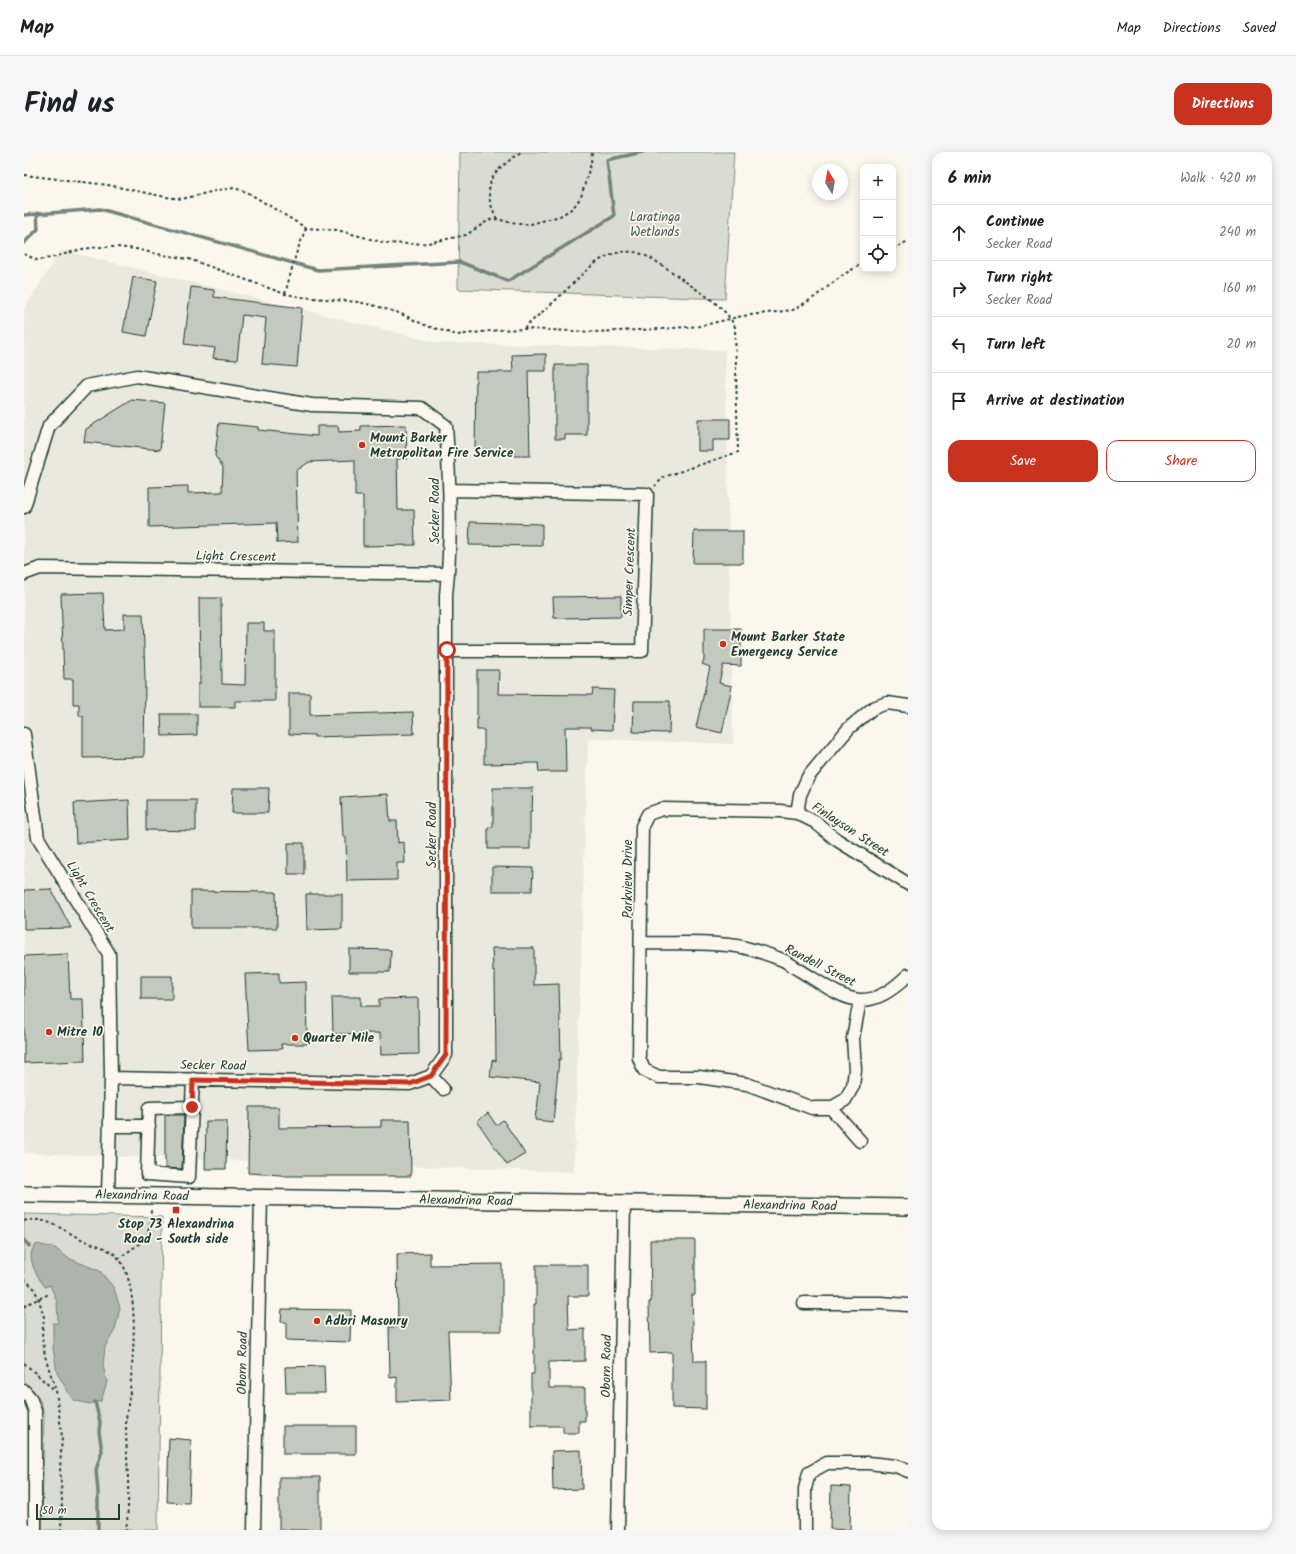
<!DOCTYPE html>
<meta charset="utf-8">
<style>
:root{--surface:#fff;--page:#f6f6f6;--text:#202124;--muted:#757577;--line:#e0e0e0;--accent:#c8321e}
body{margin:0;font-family:Kalam,sans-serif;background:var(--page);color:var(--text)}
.controls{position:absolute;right:12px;top:12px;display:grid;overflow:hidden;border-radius:8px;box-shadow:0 2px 10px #0003}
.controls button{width:36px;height:36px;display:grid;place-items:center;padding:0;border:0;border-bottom:1px solid var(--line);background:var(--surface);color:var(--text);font:20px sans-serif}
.compass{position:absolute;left:788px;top:12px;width:36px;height:36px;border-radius:50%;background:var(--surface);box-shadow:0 2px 10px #0003;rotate:349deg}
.scale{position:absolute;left:12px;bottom:10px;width:84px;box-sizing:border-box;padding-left:4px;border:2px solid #1f3d34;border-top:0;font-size:11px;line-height:14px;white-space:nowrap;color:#1f3d34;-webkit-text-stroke:3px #fbf7ec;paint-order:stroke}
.stop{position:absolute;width:12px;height:12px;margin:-9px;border:3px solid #c8321e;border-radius:50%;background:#fff}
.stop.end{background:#c8321e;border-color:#fff;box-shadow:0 1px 4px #0008}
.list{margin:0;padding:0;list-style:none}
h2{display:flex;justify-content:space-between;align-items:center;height:52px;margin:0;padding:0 16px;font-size:17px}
h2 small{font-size:13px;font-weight:400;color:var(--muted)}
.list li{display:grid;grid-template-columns:26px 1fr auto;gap:12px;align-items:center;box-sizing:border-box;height:56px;padding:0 16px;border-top:1px solid var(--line)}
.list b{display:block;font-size:15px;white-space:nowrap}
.list p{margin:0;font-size:13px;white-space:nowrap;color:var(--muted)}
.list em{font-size:13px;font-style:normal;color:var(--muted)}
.actions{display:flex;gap:8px;padding:12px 16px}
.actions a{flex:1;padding:9px 0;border:1px solid var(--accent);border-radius:12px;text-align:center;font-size:14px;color:var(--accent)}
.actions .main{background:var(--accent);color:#fff}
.icon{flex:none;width:22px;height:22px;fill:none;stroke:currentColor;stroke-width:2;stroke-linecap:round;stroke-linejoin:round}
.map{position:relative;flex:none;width:884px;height:1378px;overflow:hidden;border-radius:12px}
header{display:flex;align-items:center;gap:24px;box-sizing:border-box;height:56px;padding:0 20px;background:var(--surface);border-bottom:1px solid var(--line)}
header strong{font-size:19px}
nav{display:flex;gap:22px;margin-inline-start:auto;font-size:14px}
.intro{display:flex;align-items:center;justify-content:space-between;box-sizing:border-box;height:96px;padding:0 24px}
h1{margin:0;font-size:28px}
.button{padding:10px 18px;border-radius:12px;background:var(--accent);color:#fff;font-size:14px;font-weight:700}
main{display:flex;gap:24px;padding:0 24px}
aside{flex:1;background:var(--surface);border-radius:12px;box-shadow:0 2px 10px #0003}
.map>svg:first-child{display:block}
</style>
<header>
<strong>Map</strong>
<nav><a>Map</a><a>Directions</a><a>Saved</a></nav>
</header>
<div class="intro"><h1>Find us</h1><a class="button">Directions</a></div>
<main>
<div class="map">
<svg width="884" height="1378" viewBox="0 0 884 1378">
<rect width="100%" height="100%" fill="#fbf7ec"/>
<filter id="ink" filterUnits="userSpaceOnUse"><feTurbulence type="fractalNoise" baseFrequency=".025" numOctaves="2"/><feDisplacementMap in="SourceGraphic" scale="8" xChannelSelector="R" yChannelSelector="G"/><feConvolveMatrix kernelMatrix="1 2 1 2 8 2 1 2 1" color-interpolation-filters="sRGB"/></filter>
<g filter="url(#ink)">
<path fill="#eae9de" d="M37,98L414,191L701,198L709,592L564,587L550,1020L0,1001V157Z"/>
<path fill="#dbdcd1" stroke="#7d8c82" d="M436,0H710L701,147L434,137Z
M0,1062L138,1065L134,1378H18L20,1265C17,1245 13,1242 0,1229Z"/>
<path fill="#adb4aa" stroke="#74847b" d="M13,1092L31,1096L44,1106L76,1119L90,1136L96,1156L91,1178L81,1195L79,1213L83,1230L77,1249L65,1252L49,1248L33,1221L29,1196V1171H34L33,1150L26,1133L21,1135C11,1122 0,1101 13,1092Z"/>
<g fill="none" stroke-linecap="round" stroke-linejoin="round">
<path stroke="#74847b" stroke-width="3.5" d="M0,63L76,57L294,118L436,110L484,129L590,64L583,8L619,0
M0,91L14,77L13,61
M0,1088L5,1094
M71,1250L76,1270L75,1280L78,1299L72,1318L74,1340V1378"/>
</g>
<path fill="#c4c9be" stroke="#1f3d34" d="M109,125L133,129L122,184L99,180Z
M167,135L190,138V145L278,156L273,215L238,212L242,166L218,163L213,208L189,206L191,196L160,192Z
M522,202V219H504L506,304H490V298L451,297L452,220H489L488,203Z
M531,213H563V283H541V287H531Z
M108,248L141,251L136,298L60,290L62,277Z
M674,267H706V288H689V299H674Z
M195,271L234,275V278L293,284V274H314L315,280L337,279V274L382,273L383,307H373L374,358H390L391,393L339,394V344H331V308L285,310L272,319L274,390L253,391L252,371L125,375V335L164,334V341L198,340L199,315L191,304Z
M446,370L518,372V394L445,393Z
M670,379H719V411H669Z
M79,441L81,478L100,477V462H119L121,528L120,605L59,606V564H55V552H49V527H40L37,442Z
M597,444V465L530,466L529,445Z
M175,446H197L198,532L221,533L222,471H240V479H251V549H211V555H174V532H176Z
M680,477H717V514L699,513L695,531L708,534L698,581L672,575L686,515L678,512L680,508Z
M453,518H475L474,542L568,543L569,537L590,538L588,578L567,577V575H541L542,620H515L514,611L460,612V578H453Z
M265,541H286V563L389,560L390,582L290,585V583L265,582Z
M610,549H646L645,581L609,580Z
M137,562H173V583L138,584Z
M209,636H245L244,661H208Z
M469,636H509L508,659H506V697H464V675H469Z
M364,642L366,669H373L374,691L380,690L381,711H373V728L323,729L322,685H319L317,645Z
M105,648L106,688L52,691L50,651Z
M122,648H172V679L122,678Z
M264,691H280V722H264Z
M468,715L509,716L508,739H468Z
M27,737L47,776L0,777V738Z
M167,739L252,740L253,776H167Z
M282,742H318V777L283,778Z
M468,796H510V833L535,832L537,907H535L529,970L511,968L512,959H513L516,930L466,925L468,908L472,909L471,820H469Z
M325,797L367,798L366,820H325Z
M44,802L46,847H59L61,909L0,911V804Z
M255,821V831L282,830L283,892H257L258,897L225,898L221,822Z
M117,824H148V847H117Z
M308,845H337V854H355V847L394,846L395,902L357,903L356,881L309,882Z
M225,955H255V976L357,975V968H386L387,1024H257V1023L224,1021Z
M464,961L472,973L479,968L501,1002L483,1013L453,969Z
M141,963H160L158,1017L141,1016Z
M182,969H203L202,1017H181Z
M626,1088H671V1143H668L670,1209H682V1257L648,1256V1200L626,1201L625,1150H627Z
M406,1101V1113L478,1112V1179H424L427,1248L373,1250V1225L366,1226L365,1175H374L373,1102Z
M512,1113H564V1144H544L545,1178L561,1177V1209L525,1210V1236H561V1269H555V1281H539V1274H507V1222H510V1152H512Z
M258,1157L327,1158L326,1190L262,1188V1170H257Z
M300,1214L301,1241H262L261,1215Z
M259,1274H332V1302H259Z
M145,1286L167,1288L165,1351L143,1350Z
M557,1298L558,1337L529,1338L528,1299Z
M255,1325H296V1378H255Z
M807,1334L827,1335L826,1378L806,1377Z"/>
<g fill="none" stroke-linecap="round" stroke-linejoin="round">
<defs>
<path id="minor" d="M0,355L25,274L63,234L113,224L288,253L398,256L422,274C426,331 428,386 422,443V903L407,924L386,932L87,926L84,1043
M0,422L16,416L424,422
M423,499H618L623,342L426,338
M0,582L14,686L85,802L87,926
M773,661L791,670L813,688L884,732
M617,791C648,792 688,789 718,795C731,798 746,803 759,808C765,811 771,816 777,819C821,846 841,866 884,823
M836,848L829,886L831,918L829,934L821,948L807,956H788L723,932L675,925H635L620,918L615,906L618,674L624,662L638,657L756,659L773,661L776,643L784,625L825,576L849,556L863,551L884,554
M407,924L419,937
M168,955L125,956L123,1022L165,1025L169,927
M807,956L836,989
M86,974H125
M780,1151H857L884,1153
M0,1239L6,1246L11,1259V1378
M230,1378L237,1045
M594,1378L600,1051
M781,1378V1337L785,1321L803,1311H844L872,1314L884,1319"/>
<path id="major" d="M0,1042L884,1055"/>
</defs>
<use href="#minor" stroke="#1f3d34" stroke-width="15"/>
<use href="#major" stroke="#1f3d34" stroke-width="18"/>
<path stroke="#1f3d34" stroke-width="2" stroke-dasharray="3 3" stroke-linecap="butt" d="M0,23L84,33L142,45L158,47L195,38L210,36L223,40L282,76L313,78L361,91L385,92L404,91L442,83L465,68L473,67L492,72H507L536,64L549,56L557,45L567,11L568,0
M473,67C455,31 469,20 497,0
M869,97L884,89
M0,102L13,108L27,106L58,97L75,95H93L112,97L133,102L165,107L261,142L278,145L334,150L352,154L375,161L403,174L433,183L475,178L500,177L571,180L636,177L676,174L718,164L769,158L788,147L819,123L839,111
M261,142L272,102L282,76
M500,177C511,165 524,156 536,144C557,125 577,96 610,100C623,101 651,122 662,130C680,143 701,154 711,175L714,300L640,325L631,334
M0,1069C19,1064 35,1075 51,1084C68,1094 91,1094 100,1115C115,1149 109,1202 106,1239C105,1250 102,1261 102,1272C102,1307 107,1343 102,1378
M94,1107C118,1089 127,1089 127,1057
M0,1127L10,1136L15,1148L20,1165L18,1184L21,1204L32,1239L38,1285L36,1316L38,1348L37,1378
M0,1155L3,1152L25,1142
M0,1211L30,1238"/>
<use href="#minor" stroke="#fbf7ec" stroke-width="12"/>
<use href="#major" stroke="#fbf7ec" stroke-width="15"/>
</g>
</g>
<g fill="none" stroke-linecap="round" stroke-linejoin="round" filter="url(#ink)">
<path stroke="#c8321e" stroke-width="5" d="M168,955L169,928L386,932L407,924L422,903L423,498"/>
</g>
<g fill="#c8321e" stroke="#fbf7ec" stroke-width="1.5">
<circle cx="338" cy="293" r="4"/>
<circle cx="699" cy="492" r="4"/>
<circle cx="25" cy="880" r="4"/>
<circle cx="271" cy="886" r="4"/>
<rect x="148" y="1054" width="8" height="8" rx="2"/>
<circle cx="293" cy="1169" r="4"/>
</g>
<g text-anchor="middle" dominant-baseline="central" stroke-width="3.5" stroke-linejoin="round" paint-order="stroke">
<g font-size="13" fill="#455d53" stroke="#fbf7ec">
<text x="631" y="65">Laratinga<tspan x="631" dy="15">Wetlands</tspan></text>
</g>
<g font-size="13" font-weight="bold" fill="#1f3d34" stroke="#fbf7ec" text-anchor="start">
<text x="346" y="286">Mount Barker<tspan x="346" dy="15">Metropolitan Fire Service</tspan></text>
<text x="707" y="485">Mount Barker State<tspan x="707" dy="15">Emergency Service</tspan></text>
<text x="33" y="880">Mitre 10</text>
<text x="279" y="886">Quarter Mile</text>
<text x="152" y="1072" text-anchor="middle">Stop 73 Alexandrina<tspan x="152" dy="15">Road - South side</tspan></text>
<text x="301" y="1169">Adbri Masonry</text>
</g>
<g font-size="13" fill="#1f3d34" stroke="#fbf7ec">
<text transform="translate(411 359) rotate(-90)">Secker Road</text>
<text transform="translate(212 405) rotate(1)">Light Crescent</text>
<text transform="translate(606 420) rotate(-88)">Simper Crescent</text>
<text transform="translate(826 678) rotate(33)">Finlayson Street</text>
<text transform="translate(408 683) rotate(-90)">Secker Road</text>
<text transform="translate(604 727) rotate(-90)">Parkview Drive</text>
<text transform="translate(66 745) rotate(59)">Light Crescent</text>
<text transform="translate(796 814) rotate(27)">Randell Street</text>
<text transform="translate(189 914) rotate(1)">Secker Road</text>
<text transform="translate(118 1044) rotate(1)">Alexandrina Road</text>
<text transform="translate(442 1049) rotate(1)">Alexandrina Road</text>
<text transform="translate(766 1054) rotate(1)">Alexandrina Road</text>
<text transform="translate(219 1211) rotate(-89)">Oborn Road</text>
<text transform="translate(583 1214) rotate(-89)">Oborn Road</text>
</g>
</g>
</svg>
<div class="controls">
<button>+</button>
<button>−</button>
<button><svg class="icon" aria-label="locate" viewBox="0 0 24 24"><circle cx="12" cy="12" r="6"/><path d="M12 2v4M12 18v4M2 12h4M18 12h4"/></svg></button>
</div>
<svg class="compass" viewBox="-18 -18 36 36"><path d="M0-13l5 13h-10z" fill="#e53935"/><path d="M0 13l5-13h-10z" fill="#757577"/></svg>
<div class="scale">50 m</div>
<div class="stop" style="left:423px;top:498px"></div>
<div class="stop end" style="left:168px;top:955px"></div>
</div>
<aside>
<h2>6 min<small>Walk · 420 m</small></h2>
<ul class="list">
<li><svg class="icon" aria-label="ahead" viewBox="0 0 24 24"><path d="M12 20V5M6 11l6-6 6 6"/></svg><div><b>Continue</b><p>Secker Road</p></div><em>240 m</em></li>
<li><svg class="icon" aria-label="right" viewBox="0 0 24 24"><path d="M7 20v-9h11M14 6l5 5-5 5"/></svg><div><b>Turn right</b><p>Secker Road</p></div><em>160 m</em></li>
<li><svg class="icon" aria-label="left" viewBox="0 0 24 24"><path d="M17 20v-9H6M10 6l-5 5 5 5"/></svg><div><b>Turn left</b></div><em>20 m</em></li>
<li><svg class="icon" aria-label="arrive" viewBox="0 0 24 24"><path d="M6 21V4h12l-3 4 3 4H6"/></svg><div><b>Arrive at destination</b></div></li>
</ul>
<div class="actions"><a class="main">Save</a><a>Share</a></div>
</aside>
</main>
